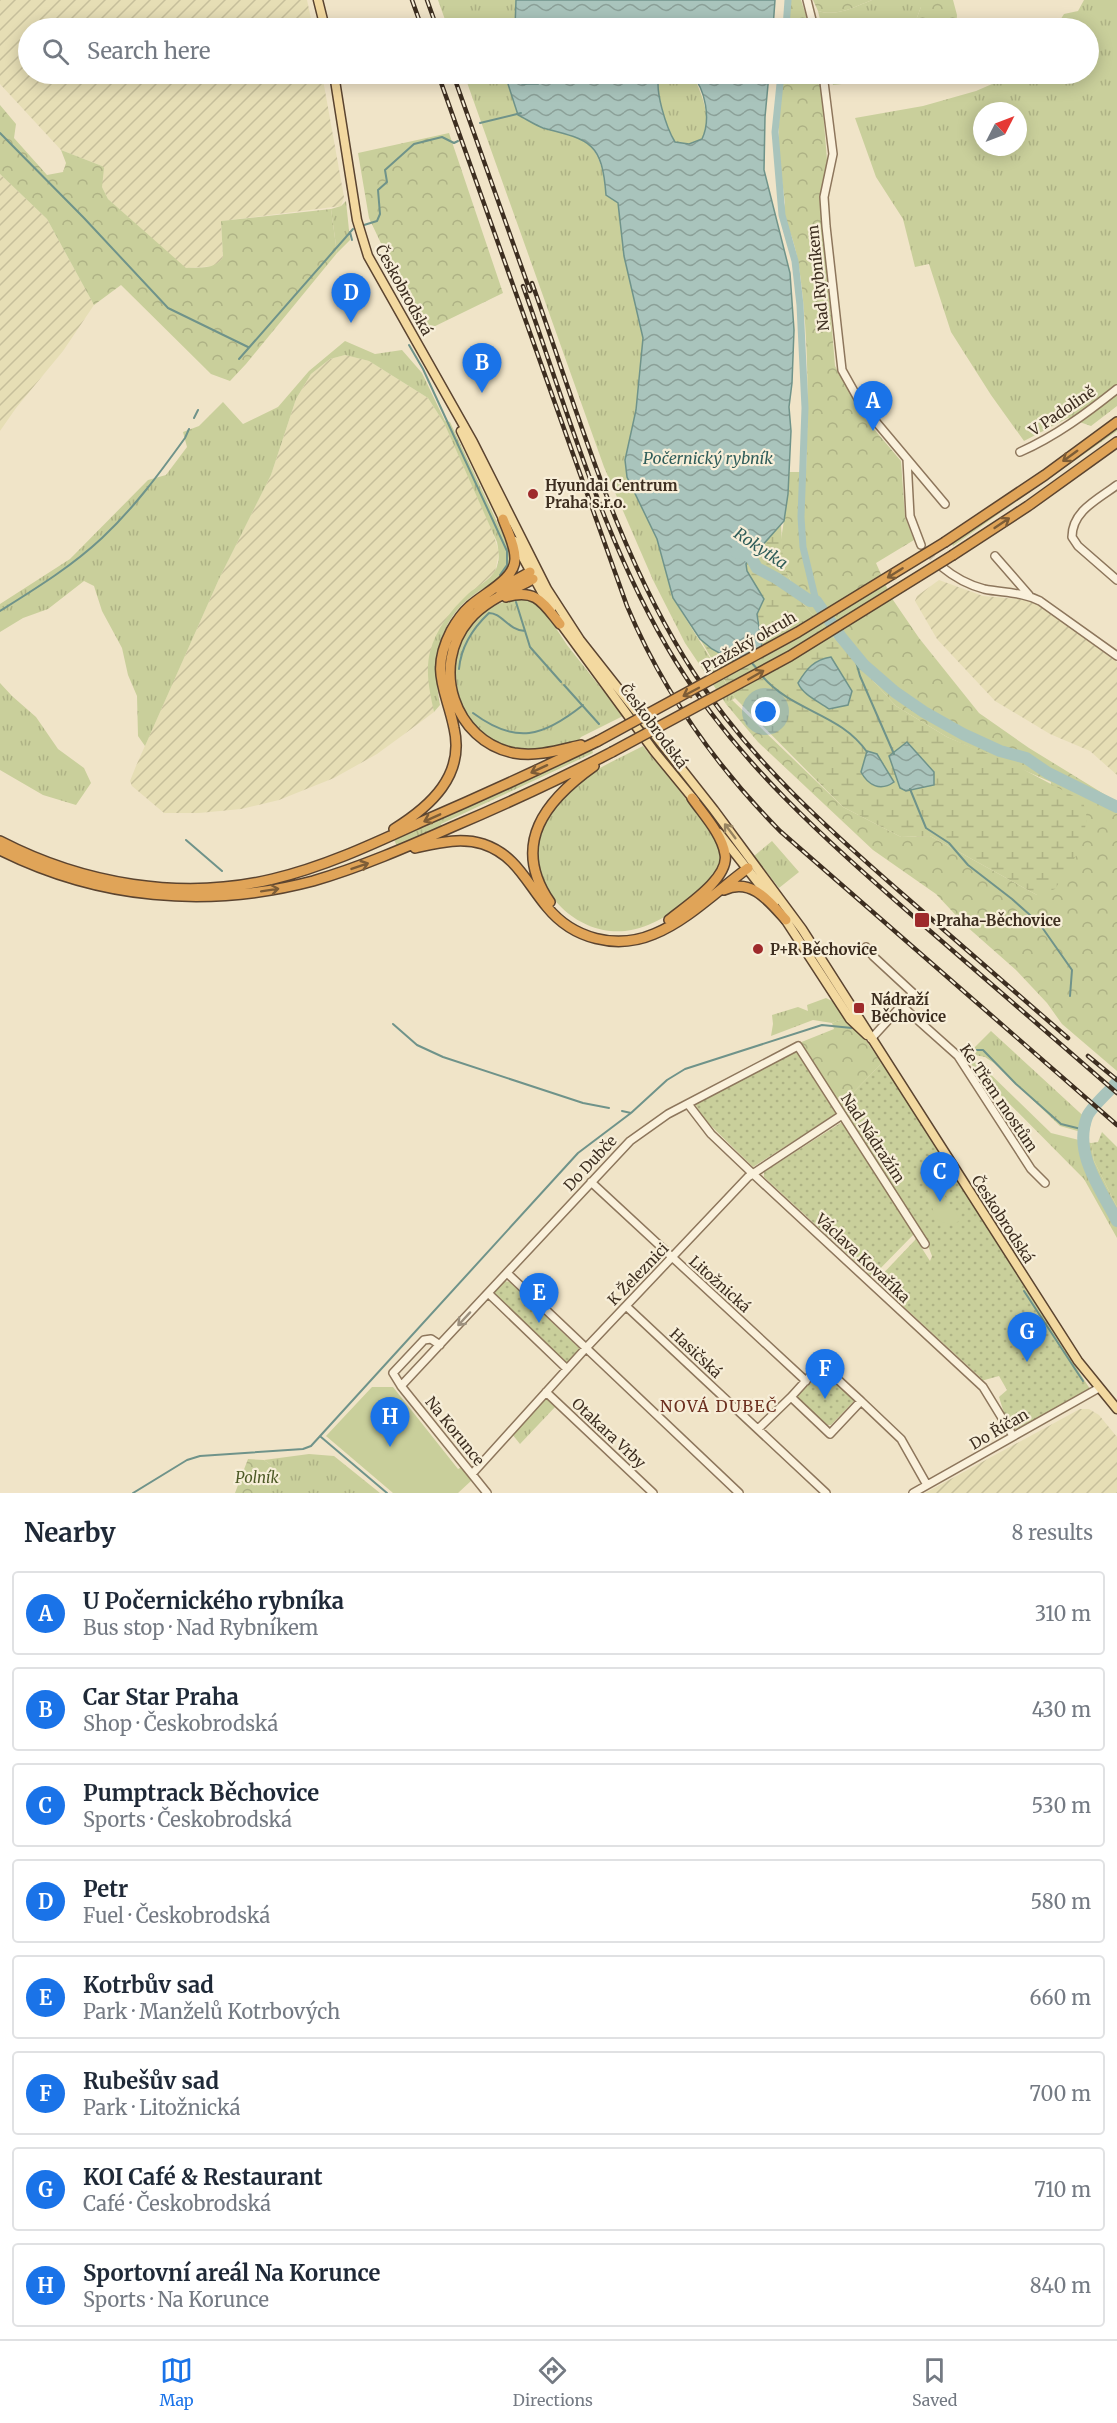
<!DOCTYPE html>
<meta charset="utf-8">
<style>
:root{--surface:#fff;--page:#f6f6f7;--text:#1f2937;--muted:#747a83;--line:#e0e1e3;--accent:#1a73e8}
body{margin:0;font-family:Merriweather,serif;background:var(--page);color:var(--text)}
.compass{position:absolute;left:973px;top:102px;width:54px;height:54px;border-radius:50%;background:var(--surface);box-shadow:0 3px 15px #0003;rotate:48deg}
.you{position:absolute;left:766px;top:712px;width:21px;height:21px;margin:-15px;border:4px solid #fff;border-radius:50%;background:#1a73e8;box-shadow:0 0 0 9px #1a73e833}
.badge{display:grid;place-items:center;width:39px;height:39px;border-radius:50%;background:var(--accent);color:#fff;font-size:20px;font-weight:700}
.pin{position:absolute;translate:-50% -50px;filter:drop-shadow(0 2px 3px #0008)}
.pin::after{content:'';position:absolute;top:32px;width:21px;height:18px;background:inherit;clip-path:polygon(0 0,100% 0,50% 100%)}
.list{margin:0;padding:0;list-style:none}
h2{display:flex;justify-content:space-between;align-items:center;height:78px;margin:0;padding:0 24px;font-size:26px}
h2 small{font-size:20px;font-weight:400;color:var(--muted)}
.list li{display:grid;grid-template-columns:39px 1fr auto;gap:18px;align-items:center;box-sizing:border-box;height:84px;margin:0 12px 12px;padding:0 12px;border:2px solid var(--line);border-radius:6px}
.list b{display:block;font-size:22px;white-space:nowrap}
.list p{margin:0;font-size:20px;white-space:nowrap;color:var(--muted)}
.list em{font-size:20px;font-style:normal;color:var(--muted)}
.icon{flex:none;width:33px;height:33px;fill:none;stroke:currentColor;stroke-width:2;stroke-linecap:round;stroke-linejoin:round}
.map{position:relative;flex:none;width:1117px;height:1493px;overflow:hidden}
.search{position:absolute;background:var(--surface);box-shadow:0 3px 15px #0003;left:18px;right:18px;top:18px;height:66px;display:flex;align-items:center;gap:15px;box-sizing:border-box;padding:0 21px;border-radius:33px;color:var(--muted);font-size:22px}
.sheet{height:846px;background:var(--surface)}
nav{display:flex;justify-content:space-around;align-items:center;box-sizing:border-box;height:84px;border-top:2px solid var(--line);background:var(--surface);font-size:16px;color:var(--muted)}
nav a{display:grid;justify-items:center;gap:3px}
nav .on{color:var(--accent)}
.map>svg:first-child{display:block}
</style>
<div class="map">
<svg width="1117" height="1493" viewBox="0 0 1117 1493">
<defs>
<pattern id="farmland-furrows" width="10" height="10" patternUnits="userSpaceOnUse" patternTransform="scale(1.5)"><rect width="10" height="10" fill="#e6deb5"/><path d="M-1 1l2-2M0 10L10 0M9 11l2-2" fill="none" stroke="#c6bf9b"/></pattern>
<pattern id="grass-tufts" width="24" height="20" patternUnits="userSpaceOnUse" patternTransform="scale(1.5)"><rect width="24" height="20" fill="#c9cf9b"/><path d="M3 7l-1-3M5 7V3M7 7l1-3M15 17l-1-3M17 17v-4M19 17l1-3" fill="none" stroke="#aeb285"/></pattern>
<pattern id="forest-crowns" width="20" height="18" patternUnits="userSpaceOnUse" patternTransform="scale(1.5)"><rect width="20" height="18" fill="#c9cf9b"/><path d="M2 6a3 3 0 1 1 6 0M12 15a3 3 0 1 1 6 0" fill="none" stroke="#aeb285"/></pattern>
<pattern id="wetland-marsh" width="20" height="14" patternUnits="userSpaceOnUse" patternTransform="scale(1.5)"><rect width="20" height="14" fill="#c9cf9b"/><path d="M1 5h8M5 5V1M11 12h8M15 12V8" fill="none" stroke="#aeb285"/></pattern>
<pattern id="park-dots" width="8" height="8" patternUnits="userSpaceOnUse" patternTransform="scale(1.5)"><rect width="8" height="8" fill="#c9cf9b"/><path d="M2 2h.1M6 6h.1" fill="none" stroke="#aeb285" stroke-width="1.8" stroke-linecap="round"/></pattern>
<pattern id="water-waves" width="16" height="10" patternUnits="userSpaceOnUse" patternTransform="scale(1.5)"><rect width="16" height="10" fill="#a9c4bc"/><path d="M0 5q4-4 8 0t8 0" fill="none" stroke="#8ba098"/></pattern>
</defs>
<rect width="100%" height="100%" fill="#f0e4c8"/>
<path fill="url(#farmland-furrows)" d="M0,0H307L313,28H28V74H322L344,197L341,206L221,221L223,257L221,261L214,266L186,268L180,264L108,199L102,187V166L61,150L0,84Z
M0,174L47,219L94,305L63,351L16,408L0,431Z
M345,355L369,361L428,398L444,423L492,530L499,552L495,572L450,613L430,654V689L434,712L403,735L377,754L334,778L279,800L241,809L199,813H164L132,786L130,781L136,766L219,579L271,475L296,399L311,374L330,359Z
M939,580L983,596L1031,600L1117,662V775L1090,751L1050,734L995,701L937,639L915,601L917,596Z
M1080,1409H1089L1099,1415L1117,1437V1493H925Z"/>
<path fill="url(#grass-tufts)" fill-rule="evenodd" d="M438,0H516L515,28H448Z
M872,0H921V7L913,28H822L818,11C837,17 854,7 872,0Z
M1084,0H1117V406L1091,426L1068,418L1024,441L991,395L951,332L929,264L915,267L903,219L876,177L855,118L923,106L976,91L1015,74H1088V28H1055L1064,14L1078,11ZM982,111H1018V147H982Z
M464,74H537L538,84H522L541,127C588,136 602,145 606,195L618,203L624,256L643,338L636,410L625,460L627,477L657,539L673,598L735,698L726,704L685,643L653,580L604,467Z
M660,74H691L694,77C703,98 712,117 702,139L689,144L675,143C667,129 653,88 660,74Z
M346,201L350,240L337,253L331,209L341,206Z
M345,341L375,354L402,350L422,373L445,421L450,422L507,543C510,552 513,560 508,569C501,581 486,586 475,594C437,620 432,664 440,705L434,712C430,693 425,672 430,652C436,629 451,610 468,594C477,586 490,581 496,569C500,560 499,552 497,542L444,423L428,398L369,361L345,355L330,359L311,374L296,399L271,475L219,579L145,746L138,736L137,696L128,675L122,648L102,611L94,586L84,581L48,609L23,618L0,632V604L70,559L148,480L166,475L187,447L183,432L199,426L223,402L243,424L278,407L309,371Z
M1117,428V431L953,546L952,544Z
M527,597L540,604L567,645L623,716L581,737L579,740C559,746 537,753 516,749C447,735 433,637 496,605C506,600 516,599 527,597Z
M0,683L12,696L36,717L58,749L84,768L91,783L76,805L43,795L0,770Z
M643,746C659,767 717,830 721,852C724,872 707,885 693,896C673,912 652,928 625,931C574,936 526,886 540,834C542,827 547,821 550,814C554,808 557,800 562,795C585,772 615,761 643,746Z
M592,750L593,753L441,824L443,828L397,847L394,839Z
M772,841L799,872L779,888L754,856Z
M826,998L834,1002L845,1018L832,1023L813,1020L771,1036L773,1024L772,1015L798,1007L808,1011L807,1005Z
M991,1031L1091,1123L1088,1134L1060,1126L994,1063L985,1057L975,1055L973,1049Z
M960,1050L982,1066L1051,1133L1091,1143L1094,1161L1117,1207V1238L1084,1179L976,1070Z
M547,1397L556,1406L520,1444L512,1434Z
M309,1454L334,1456L380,1493H270L271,1465L264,1460Z"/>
<path fill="url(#forest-crowns)" d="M786,0H801L810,28H786Z
M813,0H872C854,7 837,17 818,11Z
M921,0H953L957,15L956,28H913L921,7Z
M781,74H820L827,160L822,207L835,366L863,416L901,461L905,517L914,540L876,563L891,597L919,638L979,713L1029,748L1117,802V1071L1062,1024L1047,1003L1016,970L965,925L936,894L873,850L758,742L726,704L732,700L843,807L901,837L930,836L1037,895L1051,782L947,737L896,706L803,604L783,566L781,540L788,494L789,472H806C808,415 809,358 803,300C800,271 797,241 782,215L785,203L778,150Z
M831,74H930L833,85Z
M0,105L16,124L14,138L47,175L63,172L66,163L61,150L102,166L104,168L102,187L108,199L186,268C200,267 215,270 223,257L221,221L331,209L337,253L246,364L230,381L211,374L121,285L94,305L47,219L0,174Z
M449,133L503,293L423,332L369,218L358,153Z
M845,1018L862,1035L882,1063L840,1106L799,1043L834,1029L832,1023Z
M248,1459L264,1460L271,1465L270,1493H235Z"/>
<path fill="url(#wetland-marsh)" d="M781,524L783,566L803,604L896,706L947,737L1015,765L1083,801L1087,818L1081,848L1055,889L1037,895L930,836L901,837L843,807L735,698L700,639L712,649L762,634L757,614L764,599C759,591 745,575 746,564C747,559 775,531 781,524Z"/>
<path fill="url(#park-dots)" d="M796,1051L836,1114L753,1167L704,1119L695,1104Z
M882,1063L1090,1389L1015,1430L1004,1413L999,1397L1007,1390L999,1376L981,1381L982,1379L876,1281L916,1239L930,1261L932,1256L927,1243L840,1106Z
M842,1122L914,1234L872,1277L764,1177V1172Z
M1102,1132L1117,1147V1207L1094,1161L1091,1143L1098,1142Z
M504,1281L510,1282L581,1350L567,1364L496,1297L494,1291Z
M825,1373L854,1401L831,1425H826L798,1401L797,1392L815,1374Z"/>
<path fill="#c9cf9b" d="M929,1176L933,1177L960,1220C951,1228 944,1223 935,1218L925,1181Z
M372,1387H393L458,1469L462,1467L472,1480L458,1493H393L326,1436Z"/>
<path fill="url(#water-waves)" stroke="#6f938a" stroke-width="1.5" d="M516,0H775L773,28H515Z
M537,74H660C653,88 667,129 675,142L689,144L702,139C711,120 706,89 691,74H769L765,117L764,170L790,273L794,330L792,383L789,407L791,431L788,494L784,521L760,548L750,556L746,564L747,571L764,599L757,614L762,647L737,663L712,649L700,639L673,598L657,539L627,477L625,460L636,410L643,338L624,256L618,203L606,195C602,142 590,140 543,128C535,125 526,119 518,115L508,84L516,78L522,84H538Z
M831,657L852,691L848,705L829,709C818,701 803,695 798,683C807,668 814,660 831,657Z
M907,742L934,772V785L906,791L900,788L889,756Z
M867,751L877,754L894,782C880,792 868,785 861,772Z"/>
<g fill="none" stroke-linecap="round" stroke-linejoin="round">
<path stroke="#6f938a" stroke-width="2" d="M480,123L521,113
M0,133L84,218L168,308L248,347
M364,225L377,221L380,214L378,190L387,182L385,170L414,144L442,137L454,143L458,141
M350,232L352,240
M409,345L423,369L507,551V565L500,575
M239,359L353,229
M194,418L198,410
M516,602L530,647L561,682
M0,611C35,589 71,567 102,538C134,508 159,474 185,438L189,429
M853,651L860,676L894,754
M751,662L759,671
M459,669C461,646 472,629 489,613C502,613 508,630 525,631
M762,676C793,712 840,713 867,752
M564,685L599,724
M473,713C516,745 543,737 583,705
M910,789L926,828L949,843L968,865L1012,899L1039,923L1072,970L1070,996
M186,840L222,871
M393,1024L417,1045L443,1057L583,1103L609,1108
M958,1050H983L1016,1084L1061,1124L1085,1130
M622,1111L631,1113
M1024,1291L1083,1381
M321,1437L387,1493
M133,1493L187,1460L200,1456L303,1449L311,1446L578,1153L631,1113L667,1080L685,1069L822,1025L852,1028"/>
<path stroke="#a9c4bc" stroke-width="7" d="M786,28L788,0
M781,74L775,132L782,215L795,261L800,305L805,408L801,517L803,547L816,601"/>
<path stroke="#a9c4bc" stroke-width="12" d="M736,552L744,553L752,559L757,568L776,578L810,601H816L841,637L864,665L895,692L924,712L963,734L1000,751L1026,758L1048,773L1117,807
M1117,1082C1110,1091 1090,1108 1087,1117C1073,1154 1101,1189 1117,1221"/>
<path stroke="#ccc0a6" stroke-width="7" stroke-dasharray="7 3.5" stroke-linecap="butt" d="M921,545L940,566"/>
<defs>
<path id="minor" d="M807,0L814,28
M823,74L833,154L824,197L826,226L842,370L861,404L945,504
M1020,452C1056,436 1087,413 1117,389
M907,459L910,516L921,545
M1117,485C1098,499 1072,511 1072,537L1078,546L1117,580
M995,556L1029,595
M942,567C954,577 969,585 984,589C1004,593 1022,592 1040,601L1117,656
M866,947L873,956L913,993L871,1039
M902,1006L958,1056L1031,1169L1045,1183
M688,1104L711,1134L752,1173L983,1387L1013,1436
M591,1182L806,1381
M507,1273L739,1493
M488,1293L567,1369
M626,1306L826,1493
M440,1345L431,1339L424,1340L393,1373L401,1386L487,1493
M821,1364L861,1401L830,1434L791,1397Z
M401,1386L630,1141L668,1114L798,1046L925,1244
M546,1392L653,1493
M861,1401L901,1439L927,1485
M758,1429L791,1397
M472,1474L586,1348L748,1177L842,1115
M913,1493L1099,1388"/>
<path id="major" d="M318,0L325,28
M334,74L357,220L368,256L473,442L547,589L580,640L714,810L802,929L1078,1361L1117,1409
M461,431L506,525
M514,541L551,609
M558,620L654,751L695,801
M719,833L774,903
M783,916L850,1019L867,1035"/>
<path id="highway" d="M945,542L1045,475L1117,422
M953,555L1028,506L1117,442
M533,579C511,591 486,600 469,620C430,666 454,741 514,753C537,757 559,750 581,745
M499,589L530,572
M506,597C536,588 543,603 560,624
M394,829C431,806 465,775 454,728C446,689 430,672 451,631C456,622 462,613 470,606C484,593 516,579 515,558C515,545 507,530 503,519
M0,841C83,884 181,901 273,879C324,867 373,844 421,822C481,796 540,769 598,741
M415,848C438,843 460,837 483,844C516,855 526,882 547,907C573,939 616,950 654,934C687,921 719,889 748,868
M0,850C98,899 207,909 313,881C361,867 407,847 452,827C506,804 560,779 612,752
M724,890C751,877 769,901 786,920
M550,902C510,844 546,800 594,766
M669,920C686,906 730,878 725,854C722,834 703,814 692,798"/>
</defs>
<use href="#minor" stroke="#8d765c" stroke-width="10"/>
<use href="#major" stroke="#5b4430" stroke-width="11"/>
<use href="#highway" stroke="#5b4430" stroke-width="12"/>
<use href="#minor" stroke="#faf1dc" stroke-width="7"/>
<use href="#major" stroke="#f3d9a0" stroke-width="8"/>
<use href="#highway" stroke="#e0a458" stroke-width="9"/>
<defs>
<path id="rail" d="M412,0L422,28
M427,0L437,28
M438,74L627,606C663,692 715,765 780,831L1117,1125
M453,74L530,291
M532,283C579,415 617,555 694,673C750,760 829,830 906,897C960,944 1014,991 1068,1038
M523,286C568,412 605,547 676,662C740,766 832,845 922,924C987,980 1052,1037 1117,1093
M1088,1056L1117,1080"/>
</defs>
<use href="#rail" stroke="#3d2e20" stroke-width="4.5"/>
<use href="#rail" stroke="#f7eed8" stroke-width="2" stroke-dasharray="7" stroke-linecap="butt"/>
<defs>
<path id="highway-bridge" d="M598,741L798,632L945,542
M612,752L790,656L953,555"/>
</defs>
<use href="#highway-bridge" stroke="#5b4430" stroke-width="12" stroke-linecap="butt"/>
<use href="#highway-bridge" stroke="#e0a458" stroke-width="9"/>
</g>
<defs><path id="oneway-shaft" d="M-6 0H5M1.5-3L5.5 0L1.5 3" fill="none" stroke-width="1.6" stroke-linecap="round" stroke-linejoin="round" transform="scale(1.5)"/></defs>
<g stroke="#7e5d36">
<use href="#oneway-shaft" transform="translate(1070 456) rotate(144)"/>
<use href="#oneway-shaft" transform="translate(1002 523) rotate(-34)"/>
<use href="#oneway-shaft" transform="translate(895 573) rotate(148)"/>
<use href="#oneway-shaft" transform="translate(756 675) rotate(-30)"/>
<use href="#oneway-shaft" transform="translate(691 692) rotate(152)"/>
<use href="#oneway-shaft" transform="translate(539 769) rotate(155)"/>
<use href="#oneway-shaft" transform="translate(432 818) rotate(156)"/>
<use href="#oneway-shaft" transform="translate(360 866) rotate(-19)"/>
<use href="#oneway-shaft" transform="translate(270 890) rotate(-9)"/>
</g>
<use stroke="#988460" href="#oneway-shaft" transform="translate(730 831) rotate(-127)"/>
<use stroke="#9c907e" href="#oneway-shaft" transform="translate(464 1319) rotate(133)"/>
<g fill="#9e2a2b" stroke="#f7eed8" stroke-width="2">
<circle cx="533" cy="494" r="6"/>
<rect x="914" y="912" width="16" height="16" rx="3"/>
<circle cx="758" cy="949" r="6"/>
<rect x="853" y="1002" width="12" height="12" rx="3"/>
</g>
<g text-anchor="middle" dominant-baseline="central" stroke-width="4.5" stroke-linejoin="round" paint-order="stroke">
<g font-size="15" fill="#3d2e20" stroke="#f7eed8">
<text transform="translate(818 278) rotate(-96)">Nad Rybníkem</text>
<text transform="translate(404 290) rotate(61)">Českobrodská</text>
<text transform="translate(1062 411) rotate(-34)">V Padolině</text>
<text transform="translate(749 642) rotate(-30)">Pražský okruh</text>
<text transform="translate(654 726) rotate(53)">Českobrodská</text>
<text transform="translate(999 1098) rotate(56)">Ke Třem mostům</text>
<text transform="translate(873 1138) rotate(57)">Nad Nádražím</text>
<text transform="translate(590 1163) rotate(-47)">Do Dubče</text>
<text transform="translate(1003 1219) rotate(57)">Českobrodská</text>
<text transform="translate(863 1258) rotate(43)">Václava Kovaříka</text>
<text transform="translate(638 1274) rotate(-46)">K Železnici</text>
<text transform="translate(720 1284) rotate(42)">Litožnická</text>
<text transform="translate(696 1353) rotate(43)">Hasičská</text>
<text transform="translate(999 1429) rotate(-30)">Do Říčan</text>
<text transform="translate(455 1431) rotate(51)">Na Korunce</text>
<text transform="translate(609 1433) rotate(43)">Otakara Vrby</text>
</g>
<g font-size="15" font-weight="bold" fill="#3d2e20" stroke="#f7eed8" text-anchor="start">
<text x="545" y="485">Hyundai Centrum<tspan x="545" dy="17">Praha s.r.o.</tspan></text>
<text x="936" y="920">Praha-Běchovice</text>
<text x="770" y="949">P+R Běchovice</text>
<text x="871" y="999">Nádraží<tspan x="871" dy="17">Běchovice</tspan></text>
</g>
<g font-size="15" font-style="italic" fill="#4d5a26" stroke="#f7eed8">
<text x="257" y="1477">Polník</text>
</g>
<g font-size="16" font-style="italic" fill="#2f5d5a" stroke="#f7eed8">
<text x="708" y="458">Počernický rybník</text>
<text transform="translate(761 548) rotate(34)">Rokytka</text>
</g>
<g font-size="16" letter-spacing="1.5" fill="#6b2e1e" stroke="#f7eed8">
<text x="719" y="1406">NOVÁ DUBEČ</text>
</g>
</g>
</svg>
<svg class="compass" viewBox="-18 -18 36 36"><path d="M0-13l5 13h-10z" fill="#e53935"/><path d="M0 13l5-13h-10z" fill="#747a83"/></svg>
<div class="you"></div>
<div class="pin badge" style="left:873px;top:431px">A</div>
<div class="pin badge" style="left:482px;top:393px">B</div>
<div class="pin badge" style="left:940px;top:1202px">C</div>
<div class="pin badge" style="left:351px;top:323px">D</div>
<div class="pin badge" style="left:539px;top:1323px">E</div>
<div class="pin badge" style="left:825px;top:1399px">F</div>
<div class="pin badge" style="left:1027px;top:1362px">G</div>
<div class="pin badge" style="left:390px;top:1447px">H</div>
<div class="search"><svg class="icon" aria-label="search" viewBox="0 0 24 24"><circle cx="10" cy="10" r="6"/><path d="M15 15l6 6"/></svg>Search here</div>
</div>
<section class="sheet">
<h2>Nearby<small>8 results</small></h2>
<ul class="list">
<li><span class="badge">A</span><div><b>U Počernického rybníka</b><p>Bus stop · Nad Rybníkem</p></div><em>310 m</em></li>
<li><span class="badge">B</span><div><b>Car Star Praha</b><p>Shop · Českobrodská</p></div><em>430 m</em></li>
<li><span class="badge">C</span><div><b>Pumptrack Běchovice</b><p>Sports · Českobrodská</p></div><em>530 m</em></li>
<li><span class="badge">D</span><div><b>Petr</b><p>Fuel · Českobrodská</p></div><em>580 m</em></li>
<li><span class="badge">E</span><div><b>Kotrbův sad</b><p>Park · Manželů Kotrbových</p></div><em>660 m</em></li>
<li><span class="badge">F</span><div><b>Rubešův sad</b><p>Park · Litožnická</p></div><em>700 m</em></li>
<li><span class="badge">G</span><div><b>KOI Café &amp; Restaurant</b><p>Café · Českobrodská</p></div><em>710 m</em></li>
<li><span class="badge">H</span><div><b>Sportovní areál Na Korunce</b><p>Sports · Na Korunce</p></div><em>840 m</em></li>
</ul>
</section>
<nav>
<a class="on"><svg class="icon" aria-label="map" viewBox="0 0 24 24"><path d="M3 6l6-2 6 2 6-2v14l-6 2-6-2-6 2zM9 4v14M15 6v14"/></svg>Map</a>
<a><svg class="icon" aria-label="directions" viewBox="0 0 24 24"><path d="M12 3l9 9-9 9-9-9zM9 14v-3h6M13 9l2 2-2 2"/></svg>Directions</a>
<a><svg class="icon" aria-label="saved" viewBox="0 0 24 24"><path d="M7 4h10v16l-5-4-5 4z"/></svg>Saved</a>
</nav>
